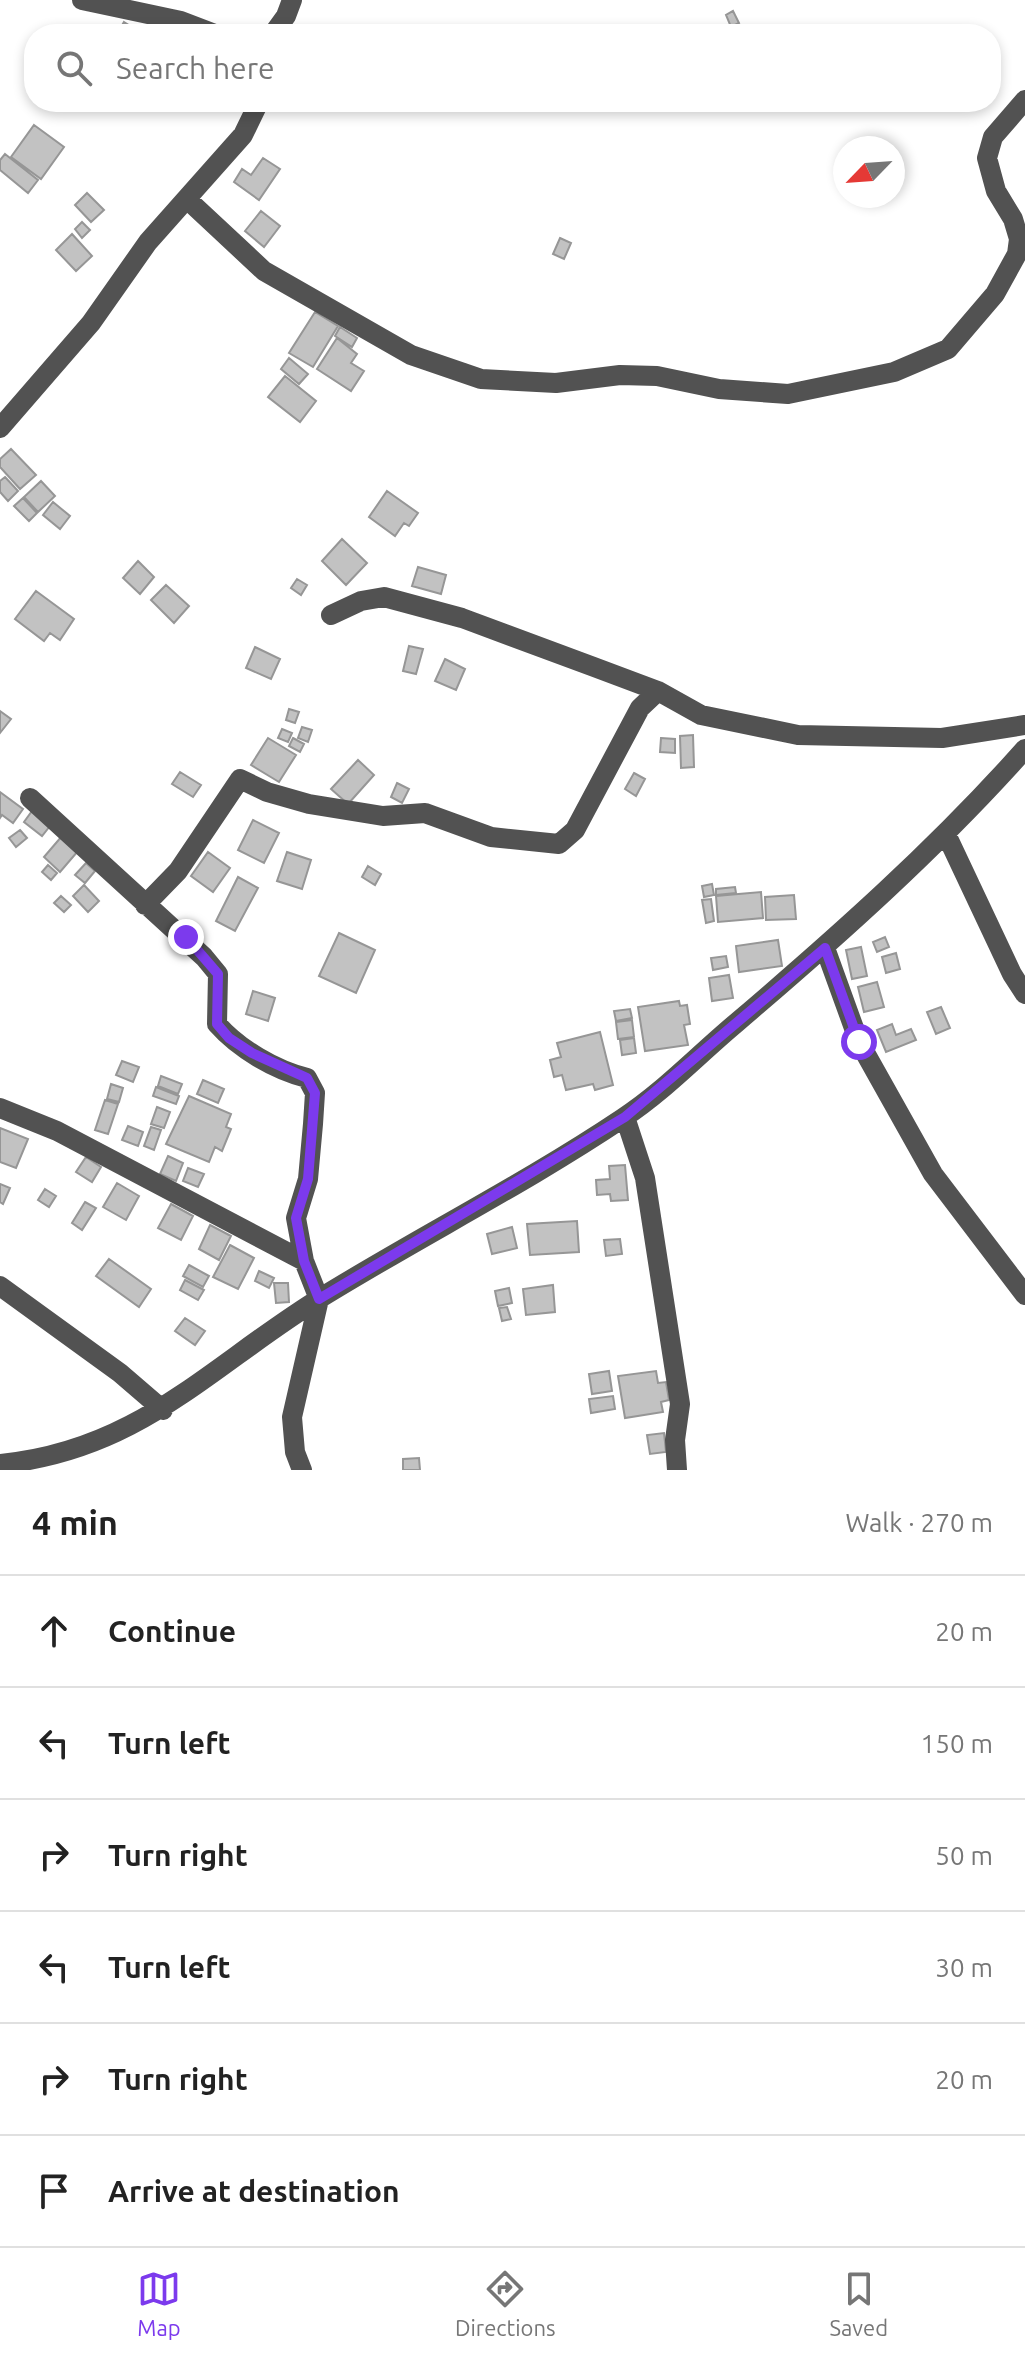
<!DOCTYPE html>
<meta charset="utf-8">
<style>
:root{--surface:#fff;--page:#f6f6f6;--text:#222;--muted:#767676;--line:#e0e0e0;--accent:#7c3aed}
body{margin:0;font-family:Ubuntu,sans-serif;background:var(--page);color:var(--text)}
.compass{position:absolute;left:833px;top:136px;width:72px;height:72px;border-radius:50%;background:var(--surface);box-shadow:0 4px 12px #0003;rotate:245deg}
.stop{position:absolute;width:24px;height:24px;margin:-18px;border:6px solid #7c3aed;border-radius:50%;background:#fff}
.stop.end{background:#7c3aed;border-color:#fff;box-shadow:0 2px 8px #0008}
.list{margin:0;padding:0;list-style:none}
h2{display:flex;justify-content:space-between;align-items:center;height:104px;margin:0;padding:0 32px;font-size:34px}
h2 small{font-size:26px;font-weight:400;color:var(--muted)}
.list li{display:grid;grid-template-columns:52px 1fr auto;gap:24px;align-items:center;box-sizing:border-box;height:112px;padding:0 32px;border-top:2px solid var(--line)}
.list b{display:block;font-size:30px;white-space:nowrap}
.list em{font-size:26px;font-style:normal;color:var(--muted)}
.icon{flex:none;width:44px;height:44px;fill:none;stroke:currentColor;stroke-width:2;stroke-linecap:round;stroke-linejoin:round}
.map{position:relative;flex:none;width:1025px;height:1470px;overflow:hidden}
.search{position:absolute;background:var(--surface);box-shadow:0 4px 12px #0003;left:24px;right:24px;top:24px;height:88px;display:flex;align-items:center;gap:20px;box-sizing:border-box;padding:0 28px;border-radius:32px;color:var(--muted);font-size:30px}
.sheet{height:776px;background:var(--surface)}
nav{display:flex;justify-content:space-around;align-items:center;box-sizing:border-box;height:112px;border-top:2px solid var(--line);background:var(--surface);font-size:22px;color:var(--muted)}
nav a{display:grid;justify-items:center;gap:4px}
nav .on{color:var(--accent)}
.map>svg:first-child{display:block}
</style>
<div class="map">
<svg width="1025" height="1470" viewBox="0 0 1025 1470">
<rect width="100%" height="100%" fill="#fff"/>
<path fill="#c2c2c2" stroke="#969696" stroke-width="2" d="M733,11L739,23L731,27L726,15Z
M124,22L137,30L135,34H117Z
M34,125L64,147L41,179L11,157Z
M5,154L38,180L28,193L0,170V160Z
M263,158L280,169L259,200L234,182L242,169L251,175Z
M87,193L104,210L91,222L75,205Z
M261,211L280,226L264,247L245,231Z
M82,222L90,230L82,238L75,229Z
M72,234L92,256L76,271L56,250Z
M560,238L571,243L564,259L553,254Z
M315,312L338,326L313,367L289,353Z
M340,327L357,338L352,347L335,336Z
M337,338L357,354L351,363L364,371L351,391L317,369Z
M289,358L308,374L299,384L281,369Z
M285,376L316,401L300,422L268,397Z
M11,449L36,475L20,489L0,467V459Z
M5,477L18,491L8,501L0,492V481Z
M41,481L55,496L38,512L24,497Z
M387,491L418,513L409,526L404,523L395,536L369,517Z
M23,498L37,513L29,521L14,506Z
M53,502L70,516L60,529L43,515Z
M342,539L367,563L346,585L322,561Z
M138,561L154,577L140,594L123,578Z
M418,567L446,575L441,594L412,586Z
M297,579L307,585L301,595L291,588Z
M166,585L189,606L174,623L151,600Z
M36,591L74,619L60,640L50,633L44,641L15,619Z
M409,646L423,649L416,674L403,671Z
M255,647L280,659L271,679L246,668Z
M445,659L465,669L456,690L435,681Z
M289,709L299,712L295,723L286,720Z
M0,711L11,719L0,733Z
M302,727L312,730L308,742L298,738Z
M282,729L292,733L288,742L278,738Z
M693,735L694,767L681,768L680,736Z
M268,738L296,755L279,782L251,765Z
M293,738L304,744L300,752L289,746Z
M661,738L675,739V753L660,752Z
M358,760L374,775L348,804L331,789Z
M180,772L201,785L193,797L172,784Z
M634,773L645,779L636,796L625,789Z
M397,783L409,789L402,803L391,797Z
M0,792L23,809L13,823L2,815L0,818Z
M32,811L50,826L42,836L24,822Z
M253,820L279,833L264,863L238,850Z
M20,830L27,838L16,847L9,838Z
M62,836L78,851L60,872L44,857Z
M208,852L230,868L213,892L191,876Z
M287,852L311,860L302,889L277,881Z
M86,863L95,871L85,883L75,875Z
M48,865L57,873L51,880L42,872Z
M368,866L381,874L375,885L362,877Z
M238,877L258,888L235,931L216,921Z
M712,884L714,895L704,897L702,886Z
M84,885L99,901L88,912L73,896Z
M735,887L736,893L716,895V889Z
M761,892L763,918L718,922L716,896Z
M794,895L796,919L766,920L765,897Z
M61,896L71,905L64,912L54,903Z
M711,899L714,921L706,923L702,900Z
M339,933L375,950L356,993L319,976Z
M885,937L889,947L877,952L873,942Z
M778,940L782,966L739,972L736,946Z
M861,947L867,976L852,979L846,950Z
M896,953L900,969L886,973L882,957Z
M726,956L728,967L713,970L711,958Z
M729,975L733,998L712,1001L709,978Z
M877,982L884,1007L864,1012L858,987Z
M253,991L275,998L268,1021L246,1014Z
M679,1001L680,1006L687,1005L690,1024L684,1025L688,1045L645,1051L638,1007Z
M941,1007L950,1028L936,1034L927,1012Z
M630,1009L632,1018L616,1021L614,1011Z
M632,1020L634,1037L618,1039L616,1022Z
M892,1024L896,1035L911,1029L916,1040L886,1052L877,1030Z
M600,1032L613,1085L595,1090L593,1084L566,1090L562,1075L554,1077L550,1060L561,1057L557,1043Z
M634,1038L636,1053L622,1055L620,1040Z
M122,1061L139,1067L133,1082L116,1075Z
M161,1076L182,1084L178,1094L158,1086Z
M203,1080L224,1089L218,1103L197,1094Z
M111,1084L123,1088L119,1102L107,1099Z
M156,1087L179,1096L176,1104L153,1096Z
M189,1096L231,1114L226,1127L231,1129L222,1151L215,1147L209,1162L166,1144Z
M105,1100L118,1104L108,1134L95,1130Z
M157,1107L170,1112L164,1128L151,1124Z
M128,1126L143,1132L138,1146L122,1140Z
M151,1127L161,1130L154,1150L144,1146Z
M0,1128L28,1139L16,1168L0,1162Z
M168,1156L183,1163L176,1181L160,1174Z
M86,1157L101,1167L92,1182L76,1172Z
M625,1165L628,1200L611,1201L610,1194L597,1195L596,1180L610,1179L609,1166Z
M188,1168L204,1174L198,1187L183,1181Z
M117,1183L139,1196L126,1220L103,1207Z
M0,1184L10,1188L3,1204L0,1202Z
M45,1189L56,1196L49,1207L38,1200Z
M85,1202L96,1208L82,1230L72,1223Z
M171,1204L193,1216L181,1240L158,1228Z
M577,1221L579,1252L530,1255L527,1224Z
M210,1225L231,1236L219,1260L199,1249Z
M512,1227L517,1248L492,1254L487,1234Z
M620,1239L622,1254L606,1256L604,1240Z
M230,1245L254,1258L238,1289L213,1277Z
M109,1259L151,1289L139,1307L96,1276Z
M189,1265L209,1276L203,1287L183,1276Z
M259,1271L274,1278L269,1288L255,1281Z
M185,1280L204,1290L198,1300L180,1290Z
M274,1283H288L289,1302L276,1303Z
M553,1285L555,1312L526,1315L523,1289Z
M509,1288L512,1303L498,1306L495,1291Z
M507,1307L511,1319L502,1321L499,1308Z
M185,1318L205,1331L195,1345L175,1331Z
M609,1371L612,1391L592,1394L589,1374Z
M656,1371L658,1383L666,1382L669,1400L661,1402L663,1412L625,1418L618,1376Z
M613,1396L615,1409L591,1413L589,1399Z
M664,1433L666,1452L650,1454L647,1435Z
M419,1458L420,1470H403V1459Z"/>
<g fill="none" stroke-linecap="round" stroke-linejoin="round">
<path stroke="#525252" stroke-width="20" d="M82,0L181,21L215,34
M273,34L286,16L292,0
M189,201L264,271L411,355L481,379L556,383L620,375L657,376L719,389L788,394L894,372L948,349L995,294L1017,254L1019,239L1013,219L996,191L987,158L993,137L1025,100
M0,428L91,323L148,242L243,135L259,102
M331,615L361,601L384,597L462,618L594,667L658,691L701,715L798,735L942,738L1025,725
M30,798L204,957L218,974L217,1024C239,1049 275,1070 307,1078L315,1093L313,1124L308,1179L296,1218L304,1261L319,1299L292,1417L295,1452L302,1470
M946,834L1012,974L1025,994
M145,905L178,871L240,779L267,792L309,804L383,816L425,813L491,837L559,844L575,830L640,708L658,691
M825,948L859,1042L933,1174L1025,1295
M0,1108L57,1131L304,1261
M625,1117L645,1178L680,1404L675,1440L677,1470
M0,1286L120,1373L163,1410
M0,1464C139,1451 211,1365 322,1297C421,1236 526,1183 623,1118C663,1092 698,1055 735,1024C837,937 936,849 1025,749"/>
</g>
<g fill="none" stroke-linecap="round" stroke-linejoin="round">
<path stroke="#7c3aed" stroke-width="10" d="M186,937L218,974L217,1024L229,1038L252,1053L307,1078L315,1093L308,1179L296,1218L304,1261L319,1299L625,1117L825,948L859,1042"/>
</g>
</svg>
<svg class="compass" viewBox="-18 -18 36 36"><path d="M0-13l5 13h-10z" fill="#e53935"/><path d="M0 13l5-13h-10z" fill="#767676"/></svg>
<div class="stop" style="left:859px;top:1042px"></div>
<div class="stop end" style="left:186px;top:937px"></div>
<div class="search"><svg class="icon" aria-label="search" viewBox="0 0 24 24"><circle cx="10" cy="10" r="6"/><path d="M15 15l6 6"/></svg>Search here</div>
</div>
<section class="sheet">
<h2>4 min<small>Walk · 270 m</small></h2>
<ul class="list">
<li><svg class="icon" aria-label="ahead" viewBox="0 0 24 24"><path d="M12 20V5M6 11l6-6 6 6"/></svg><div><b>Continue</b></div><em>20 m</em></li>
<li><svg class="icon" aria-label="left" viewBox="0 0 24 24"><path d="M17 20v-9H6M10 6l-5 5 5 5"/></svg><div><b>Turn left</b></div><em>150 m</em></li>
<li><svg class="icon" aria-label="right" viewBox="0 0 24 24"><path d="M7 20v-9h11M14 6l5 5-5 5"/></svg><div><b>Turn right</b></div><em>50 m</em></li>
<li><svg class="icon" aria-label="left" viewBox="0 0 24 24"><path d="M17 20v-9H6M10 6l-5 5 5 5"/></svg><div><b>Turn left</b></div><em>30 m</em></li>
<li><svg class="icon" aria-label="right" viewBox="0 0 24 24"><path d="M7 20v-9h11M14 6l5 5-5 5"/></svg><div><b>Turn right</b></div><em>20 m</em></li>
<li><svg class="icon" aria-label="arrive" viewBox="0 0 24 24"><path d="M6 21V4h12l-3 4 3 4H6"/></svg><div><b>Arrive at destination</b></div></li>
</ul>
</section>
<nav>
<a class="on"><svg class="icon" aria-label="map" viewBox="0 0 24 24"><path d="M3 6l6-2 6 2 6-2v14l-6 2-6-2-6 2zM9 4v14M15 6v14"/></svg>Map</a>
<a><svg class="icon" aria-label="directions" viewBox="0 0 24 24"><path d="M12 3l9 9-9 9-9-9zM9 14v-3h6M13 9l2 2-2 2"/></svg>Directions</a>
<a><svg class="icon" aria-label="saved" viewBox="0 0 24 24"><path d="M7 4h10v16l-5-4-5 4z"/></svg>Saved</a>
</nav>
